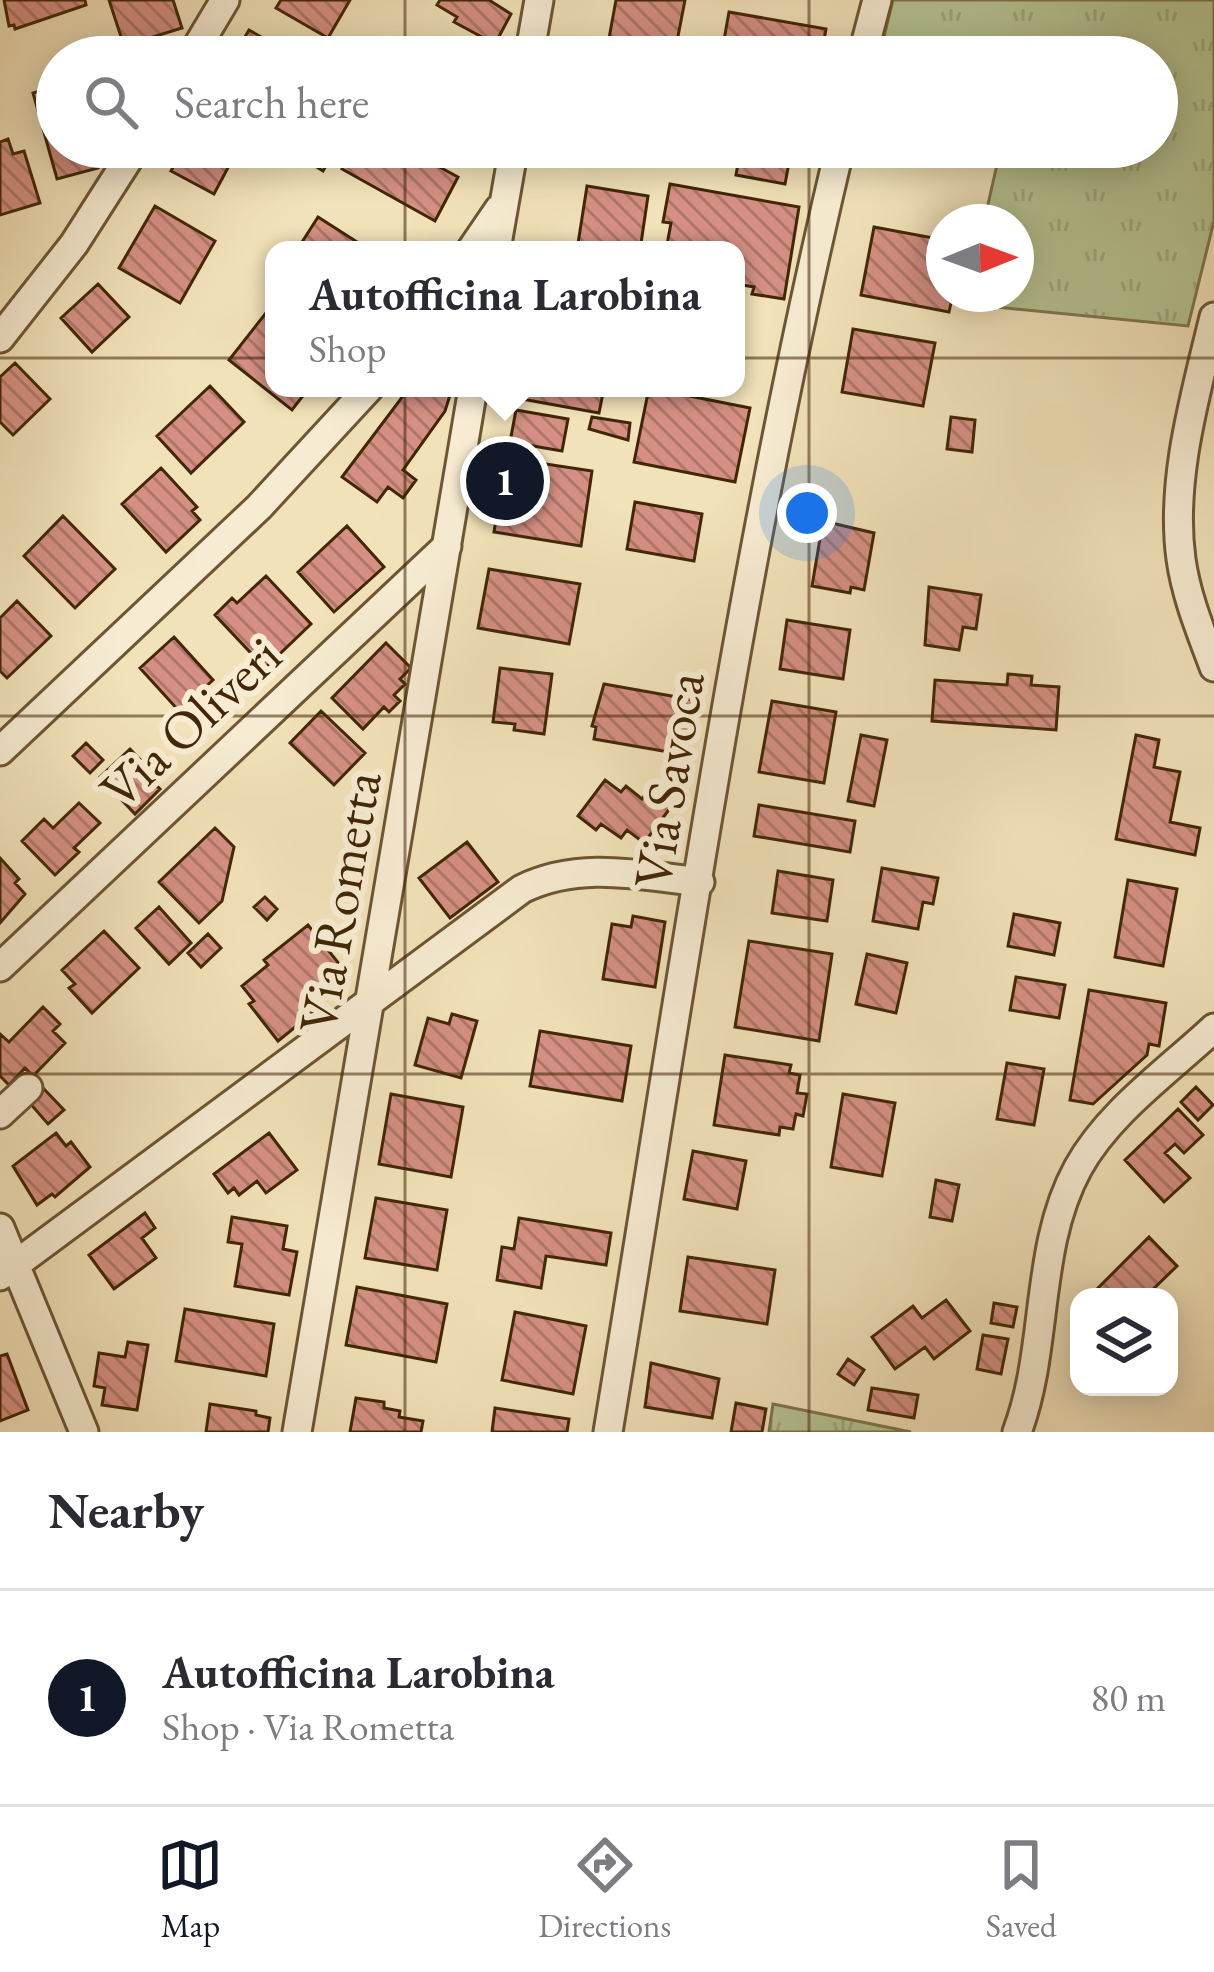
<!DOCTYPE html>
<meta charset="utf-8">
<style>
:root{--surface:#fff;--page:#f2f2f3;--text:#2b2b33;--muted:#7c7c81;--line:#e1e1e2;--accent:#111827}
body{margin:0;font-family:"EB Garamond",serif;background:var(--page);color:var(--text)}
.controls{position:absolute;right:36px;bottom:36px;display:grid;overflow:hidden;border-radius:24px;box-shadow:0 6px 30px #0003}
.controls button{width:108px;height:108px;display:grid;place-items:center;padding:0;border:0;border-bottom:3px solid var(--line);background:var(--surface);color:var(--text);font:60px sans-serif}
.compass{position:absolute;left:926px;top:204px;width:108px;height:108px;border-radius:50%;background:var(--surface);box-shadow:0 6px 30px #0003;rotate:89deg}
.you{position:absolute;left:807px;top:513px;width:42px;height:42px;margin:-30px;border:9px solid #fff;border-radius:50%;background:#1a73e8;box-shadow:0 0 0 18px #1a73e833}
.badge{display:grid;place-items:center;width:78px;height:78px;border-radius:50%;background:var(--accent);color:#fff;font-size:39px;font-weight:700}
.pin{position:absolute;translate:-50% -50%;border:6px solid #fff;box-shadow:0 3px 12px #0006}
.popup{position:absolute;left:265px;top:241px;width:480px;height:156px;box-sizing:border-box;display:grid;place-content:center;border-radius:24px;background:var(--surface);filter:drop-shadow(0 3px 9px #0005);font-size:39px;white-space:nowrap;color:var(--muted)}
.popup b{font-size:45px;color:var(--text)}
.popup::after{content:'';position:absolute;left:50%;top:100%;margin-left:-24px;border:24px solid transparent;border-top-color:var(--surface)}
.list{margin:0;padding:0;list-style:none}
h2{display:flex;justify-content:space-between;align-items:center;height:156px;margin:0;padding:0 48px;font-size:51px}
h2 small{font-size:39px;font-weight:400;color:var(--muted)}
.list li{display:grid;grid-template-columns:78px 1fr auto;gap:36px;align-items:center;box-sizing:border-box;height:216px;padding:0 48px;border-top:3px solid var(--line)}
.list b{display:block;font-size:45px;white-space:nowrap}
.list p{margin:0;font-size:39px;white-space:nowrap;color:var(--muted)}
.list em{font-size:39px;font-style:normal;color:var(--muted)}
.icon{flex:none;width:66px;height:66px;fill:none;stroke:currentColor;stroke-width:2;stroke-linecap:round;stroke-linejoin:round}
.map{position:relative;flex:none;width:1214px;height:1432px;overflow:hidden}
.search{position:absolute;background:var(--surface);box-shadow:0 6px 30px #0003;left:36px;right:36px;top:36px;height:132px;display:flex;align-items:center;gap:30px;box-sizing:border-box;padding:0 42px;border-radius:66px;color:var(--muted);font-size:45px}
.sheet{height:372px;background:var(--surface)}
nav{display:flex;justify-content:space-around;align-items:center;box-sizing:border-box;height:168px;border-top:3px solid var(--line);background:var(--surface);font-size:33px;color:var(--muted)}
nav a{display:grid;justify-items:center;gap:6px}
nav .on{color:var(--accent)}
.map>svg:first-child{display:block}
</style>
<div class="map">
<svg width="1214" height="1432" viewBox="0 0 1214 1432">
<defs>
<pattern id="grass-tufts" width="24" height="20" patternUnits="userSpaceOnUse" patternTransform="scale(3)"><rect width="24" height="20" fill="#b6c492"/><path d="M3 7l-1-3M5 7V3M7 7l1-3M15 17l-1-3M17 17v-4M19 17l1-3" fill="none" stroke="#9ea87c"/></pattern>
<pattern id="building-back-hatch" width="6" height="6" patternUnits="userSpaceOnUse" patternTransform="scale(3)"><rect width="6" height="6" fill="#d59083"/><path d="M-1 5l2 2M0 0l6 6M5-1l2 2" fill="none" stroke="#ae7669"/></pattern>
</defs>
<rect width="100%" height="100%" fill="#f2e2b9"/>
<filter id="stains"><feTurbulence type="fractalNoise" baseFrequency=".00167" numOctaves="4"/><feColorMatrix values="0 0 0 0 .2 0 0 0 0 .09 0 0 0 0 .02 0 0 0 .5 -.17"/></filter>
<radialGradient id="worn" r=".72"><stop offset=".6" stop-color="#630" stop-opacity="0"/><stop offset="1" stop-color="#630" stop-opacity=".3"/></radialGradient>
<path fill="url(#grass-tufts)" stroke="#7c764c" stroke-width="3" d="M893,0H1214V221L1188,326L965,304L967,294H1016V222H984L1001,147H1157V57H879Z
M773,1404L911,1432H769Z"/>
<path fill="url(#building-back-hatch)" stroke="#412707" stroke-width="3" d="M4,0H85L86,5L15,29L14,25L9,26Z
M109,0H173L182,28L124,46Z
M281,0H350L328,38L276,8Z
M440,0H489L511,14L495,44L454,22L457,17L437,5Z
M616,0H685L674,57L606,55Z
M729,12L826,29L821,57H721Z
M249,30L296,57H233Z
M57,86V147H92L98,168L57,179L33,93Z
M8,139L13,154L24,151L40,203L0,215V142Z
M184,147H239L214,194L171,171Z
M315,147L337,148L323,171L307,161Z
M354,147H403L458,177L435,221L342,169Z
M592,147H650L647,160L591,150Z
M741,147H792L785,184L736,175Z
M670,184L799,207L784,299L752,294L754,287L736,284V250H666L671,223L663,222Z
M587,186L648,196L640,250H577Z
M155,206L215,241L180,303L119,268Z
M318,217L357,242L352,250H297Z
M874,227L944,240V294H953L949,312L861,295Z
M98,284L129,317L92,352L61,318Z
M273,304L274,388H309L292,410L229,360Z
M853,329L935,343L923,406L842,392Z
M15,363L50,399L13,435L0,422V377Z
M210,386L244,422L191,473L157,436Z
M409,388L452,389L445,411L403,470L416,480L403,498L388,487L377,502L342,477Z
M524,388H604L599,413L522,399Z
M649,388L750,408L735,482L634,462Z
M516,410L568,419L562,451L510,442Z
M592,417L630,423L628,440L589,429Z
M951,417L975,420L972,452L947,449Z
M506,458L592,471L581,546L494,532Z
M161,468L197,507L192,511L200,520L166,552L122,504Z
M635,502L702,514L694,561L627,549Z
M63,516L115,569L75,608L24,556Z
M823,521L874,533L864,590L851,587L850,593L812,586Z
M347,526L384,567L334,612L298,572Z
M489,569L580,584L569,644L478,628Z
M266,576L311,624L265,668L215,615L232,598L237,603Z
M929,587L981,595L976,629L963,627L959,650L925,645Z
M17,601L51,636L7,678L0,671V618Z
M787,620L850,630L843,679L780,669Z
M174,637L213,680L179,711L140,668Z
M386,643L411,668L400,679L405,684L394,695L400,701L389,712L384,707L363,729L332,698Z
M500,668L552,674L544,734L514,730L515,724L493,722Z
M1008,674L1032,676L1031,685L1059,687L1056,730L932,721L935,680L1007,685Z
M604,684L694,700L691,716L696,717L686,755L594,739L596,727L592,726Z
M772,701L836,712L824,783L759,772Z
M321,711L365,753L334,785L290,743Z
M861,735L887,740L874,806L848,801Z
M1136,735L1159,740L1154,767L1180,772L1170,822L1200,828L1195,855L1116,839Z
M86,743L103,760L90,773L73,756Z
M130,749L153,773L148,777L160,789L135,814L100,777Z
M605,780L621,792L626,786L642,799L652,786L674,803L644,843L627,830L621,838L601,824L596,830L578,816Z
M79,803L100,823L74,848L79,852L55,875L22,841L44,819L53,828Z
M759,805L855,821L850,852L754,836Z
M215,828L234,847L222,901L199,923L159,882Z
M467,842L498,882L450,918L419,878Z
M0,858L19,879L15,883L25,894L0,923Z
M882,868L938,878L933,904L923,902L918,929L873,921Z
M778,871L833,880L827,921L772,913Z
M1128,880L1177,889L1163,966L1115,957Z
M265,897L277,909L267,920L254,907Z
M159,907L191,943L169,964L136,928Z
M1014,914L1060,923L1054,955L1008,946Z
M633,916L665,922L655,987L603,979L612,924L631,927Z
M308,925L348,975L311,1005L315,1011L278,1041L249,1004L254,1001L242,986L268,965L264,960Z
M104,931L139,968L92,1013L69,988L75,984L62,970Z
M208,934L221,948L201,967L188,953Z
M749,941L832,954L819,1041L735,1027Z
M867,954L907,963L896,1013L856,1004Z
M1016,977L1065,985L1059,1018L1010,1010Z
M1089,990L1166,1003L1159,1046L1149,1044L1147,1055L1093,1104L1070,1100Z
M43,1007L60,1024L53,1031L65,1043L33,1076L25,1068L9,1085L0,1076V1034L9,1042Z
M452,1014L477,1021L461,1078L415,1065L428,1018L449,1024Z
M540,1031L631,1046L622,1101L530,1086Z
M725,1055L791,1065L789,1073L800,1075L797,1093L807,1094L803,1116L796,1114L793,1129L780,1127L779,1135L714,1125Z
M1007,1063L1044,1069L1034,1125L997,1119Z
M1196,1087L1213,1105L1198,1120L1181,1102Z
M43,1088L64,1110L48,1124L28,1101Z
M391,1094L463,1107L451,1177L379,1164Z
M843,1094L895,1103L882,1176L831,1167Z
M1178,1109L1203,1135L1184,1153L1175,1144L1165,1153L1190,1178L1164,1202L1125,1160Z
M56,1133L66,1146L71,1142L90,1167L55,1197L52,1194L37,1205L13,1166Z
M269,1133L297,1170L266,1193L257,1181L239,1195L234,1188L228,1193L214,1174Z
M693,1151L746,1161L737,1209L684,1199Z
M936,1180L959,1185L952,1221L930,1217Z
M376,1198L447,1210L437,1270L365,1258Z
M145,1213L155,1228L142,1238L156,1258L114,1289L89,1255Z
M232,1217L287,1226L283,1249L297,1252L289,1295L235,1286L242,1244L228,1242Z
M519,1218L611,1233L606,1265L546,1256L541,1288L497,1280L502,1247L514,1249Z
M1149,1237L1177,1266L1145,1297H1089Z
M688,1257L775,1270L767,1324L680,1311Z
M357,1287L447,1304L436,1362L346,1345Z
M946,1300L970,1331L934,1359L925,1347L895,1369L872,1337L913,1306L922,1318Z
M994,1303L1017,1307L1013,1327L991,1323Z
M185,1309L274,1324L266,1376L176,1361Z
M515,1312L586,1326L573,1394L502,1380Z
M983,1335L1008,1339L1001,1374L977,1369Z
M128,1342L148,1345L137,1410L102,1405L105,1388L94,1386L99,1353L125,1357Z
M7,1354L28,1410L0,1421V1356Z
M848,1359L864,1370L854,1385L838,1374Z
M651,1363L719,1379L712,1418L645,1407Z
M872,1388L918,1395L914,1418L868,1410Z
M356,1398L384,1402V1408L400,1411L399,1417L423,1421L421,1432H350Z
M736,1403L766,1409L762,1432H731Z
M210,1404L256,1411V1415L270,1418L268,1432H206Z
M495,1408L569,1419L567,1432H492Z"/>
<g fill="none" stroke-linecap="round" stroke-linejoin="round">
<defs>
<path id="minor" d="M191,57L225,0
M529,57L539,0
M862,57L877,0
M471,250L499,209
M496,250L514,147
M1214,317C1196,393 1170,480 1181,559C1186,596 1201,632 1214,667
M0,338L74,244L136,147
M0,751L259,507L369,388
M0,967L447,546
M0,1114L28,1088
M0,1228L84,1432
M0,1276L522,889C579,861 639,875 700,882
M297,1432L473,388
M608,1432C679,1003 739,570 840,147
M1017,1432C1049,1348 1034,1248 1078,1168C1108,1113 1168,1071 1214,1028"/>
</defs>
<use href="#minor" stroke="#6d5634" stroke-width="33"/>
<use href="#minor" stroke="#f7ecd2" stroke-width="27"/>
</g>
<path fill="none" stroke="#412707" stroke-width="3" stroke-opacity="0.55" d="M405,0V57M809,0V57M405,147V1432M809,147V1432M0,358H1214M0,716H1214M0,1074H1214"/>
<g text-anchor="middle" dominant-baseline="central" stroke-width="12" stroke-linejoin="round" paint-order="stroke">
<g font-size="54" fill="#412707" stroke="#f7ecd2">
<text transform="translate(190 722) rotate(-43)">Via Oliveri</text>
<text transform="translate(668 780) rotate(-81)">Via Savoca</text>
<text transform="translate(339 902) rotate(-80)">Via Rometta</text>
</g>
</g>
<rect width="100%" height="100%" filter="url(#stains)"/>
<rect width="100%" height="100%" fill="url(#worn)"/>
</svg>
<div class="controls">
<button><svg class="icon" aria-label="layers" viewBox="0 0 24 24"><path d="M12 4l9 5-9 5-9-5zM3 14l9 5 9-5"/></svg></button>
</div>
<svg class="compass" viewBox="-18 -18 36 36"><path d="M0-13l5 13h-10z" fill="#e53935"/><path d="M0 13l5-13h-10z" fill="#7c7c81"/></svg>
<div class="you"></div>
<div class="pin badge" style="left:505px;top:481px">1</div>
<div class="popup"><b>Autofficina Larobina</b>Shop</div>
<div class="search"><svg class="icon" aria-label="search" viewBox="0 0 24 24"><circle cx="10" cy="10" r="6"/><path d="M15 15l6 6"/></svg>Search here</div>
</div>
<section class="sheet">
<h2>Nearby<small></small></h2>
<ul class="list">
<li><span class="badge">1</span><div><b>Autofficina Larobina</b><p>Shop · Via Rometta</p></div><em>80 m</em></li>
</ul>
</section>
<nav>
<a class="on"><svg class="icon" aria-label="map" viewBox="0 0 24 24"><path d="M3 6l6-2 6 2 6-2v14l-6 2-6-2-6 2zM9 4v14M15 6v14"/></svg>Map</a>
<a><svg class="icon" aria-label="directions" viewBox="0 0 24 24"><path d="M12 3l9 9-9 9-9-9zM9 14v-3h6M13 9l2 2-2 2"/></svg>Directions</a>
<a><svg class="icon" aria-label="saved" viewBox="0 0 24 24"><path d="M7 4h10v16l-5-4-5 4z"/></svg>Saved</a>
</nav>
